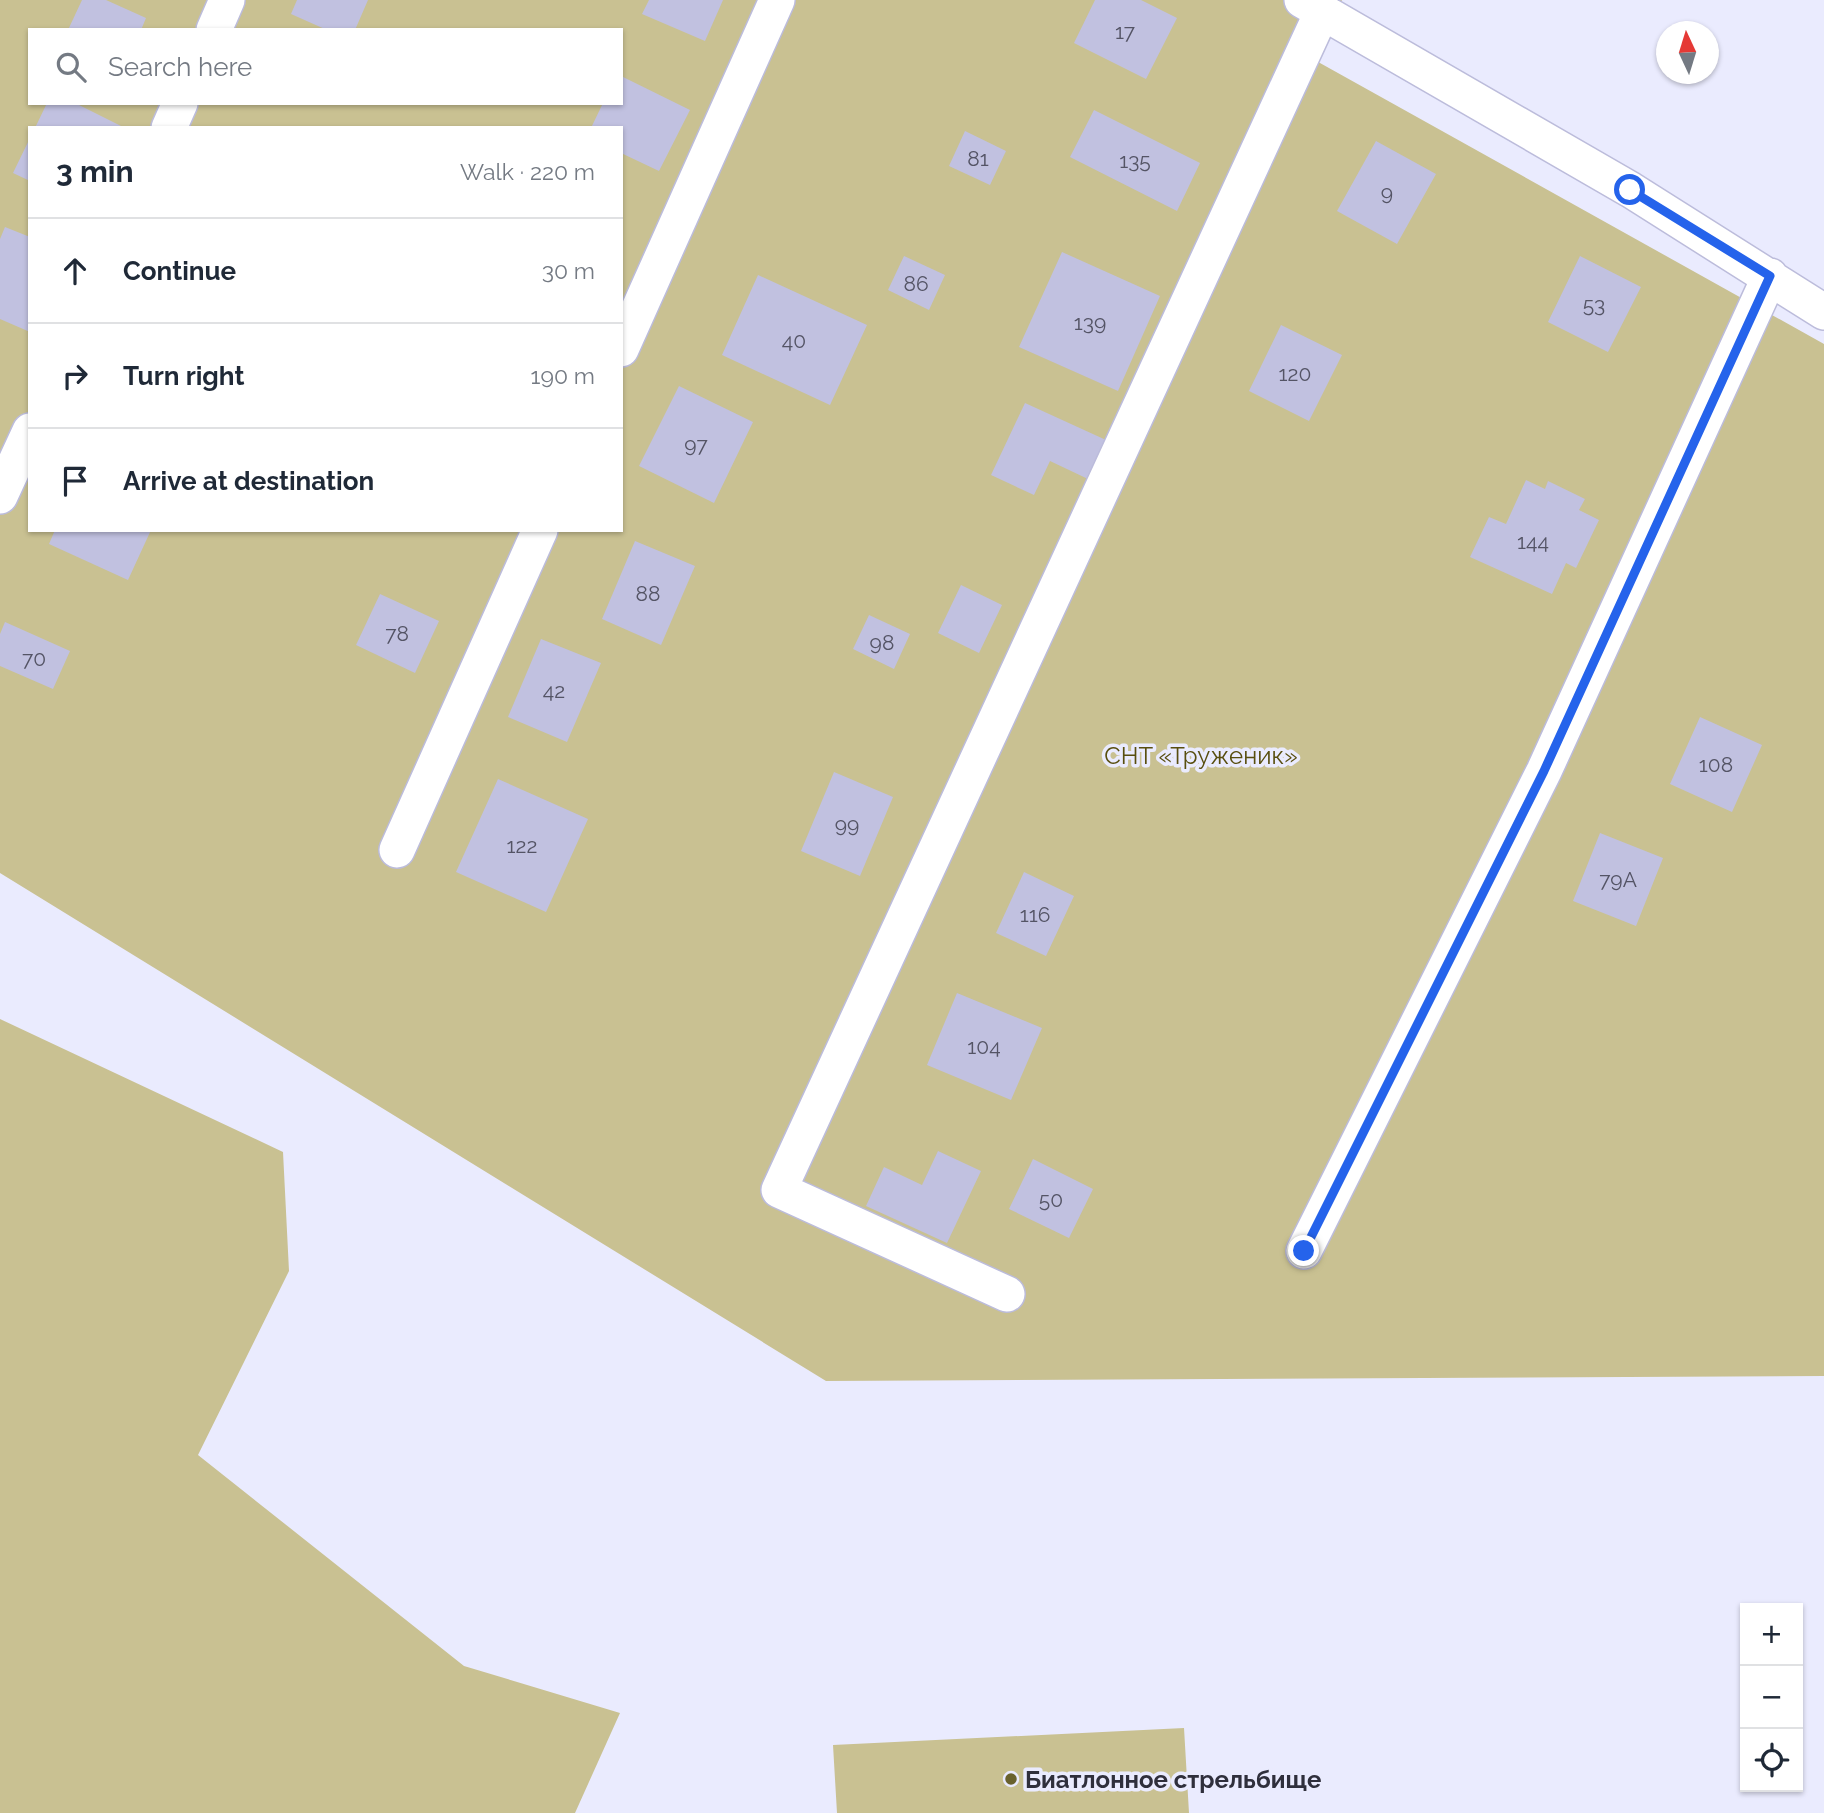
<!DOCTYPE html>
<meta charset="utf-8">
<style>
:root{--surface:#fff;--page:#f2f2f3;--text:#1f2937;--muted:#747a83;--line:#e0e1e3}
body{margin:0;font-family:Raleway,sans-serif;background:var(--page);color:var(--text)}
.controls{position:absolute;right:21px;bottom:21px;display:grid;overflow:hidden;border-radius:0px;box-shadow:0 2px 5px #0004}
.controls button{width:63px;height:63px;display:grid;place-items:center;padding:0;border:0;border-bottom:2px solid var(--line);background:var(--surface);color:var(--text);font:35px sans-serif}
.compass{position:absolute;left:1656px;top:21px;width:63px;height:63px;border-radius:50%;background:var(--surface);box-shadow:0 2px 5px #0004;rotate:356deg}
.stop{position:absolute;width:21px;height:21px;margin:-16px;border:5px solid #2563eb;border-radius:50%;background:#fff}
.stop.end{background:#2563eb;border-color:#fff;box-shadow:0 2px 7px #0008}
.list{margin:0;padding:0;list-style:none}
h2{display:flex;justify-content:space-between;align-items:center;height:91px;margin:0;padding:0 28px;font-size:30px}
h2 small{font-size:23px;font-weight:400;color:var(--muted)}
.list li{display:grid;grid-template-columns:46px 1fr auto;gap:21px;align-items:center;box-sizing:border-box;height:105px;padding:0 28px;border-top:2px solid var(--line)}
.list b{display:block;font-size:26px;white-space:nowrap}
.list em{font-size:23px;font-style:normal;color:var(--muted)}
.icon{flex:none;width:38px;height:38px;fill:none;stroke:currentColor;stroke-width:2;stroke-linecap:round;stroke-linejoin:round}
.map{position:relative;flex:none;width:1824px;height:1813px;overflow:hidden}
.search{position:absolute;background:var(--surface);box-shadow:0 2px 5px #0004;left:28px;top:28px;width:595px;height:77px;display:flex;align-items:center;gap:18px;box-sizing:border-box;padding:0 24px;border-radius:0px;color:var(--muted);font-size:26px}
.panel{position:absolute;background:var(--surface);box-shadow:0 2px 5px #0004;left:28px;top:126px;width:595px;height:406px;border-radius:0px}
.map>svg:first-child{display:block}
</style>
<div class="map">
<svg width="1824" height="1813" viewBox="0 0 1824 1813">
<rect width="100%" height="100%" fill="#eaebfe"/>
<path fill="#c9c192" fill-rule="evenodd" d="M0,0H1342L1311,58L1824,344V1376L826,1381L0,873ZM30,30H621V103H30ZM30,128H621V530H30Z
M0,1019L283,1152L289,1271L198,1455L464,1666L620,1713L575,1813H0Z
M1184,1728L1189,1813H837L833,1745Z"/>
<path fill="#c1c1e0" d="M82,0H106L146,18L141,30H68Z
M297,0H368L355,30H327L291,14Z
M649,0H723L705,41L642,14Z
M1095,0H1141L1177,18L1146,79L1074,43Z
M621,76L690,110L659,171L621,153V128H591L603,103H621Z
M47,103H75L125,128H35Z
M1094,110L1200,163L1177,211L1070,157Z
M965,131L1006,151L990,185L949,166Z
M30,138V181L13,173Z
M1376,141L1436,174L1397,244L1337,211Z
M5,227L30,237V332L0,319V239Z
M1062,252L1160,296L1118,391L1019,347Z
M904,256L945,275L929,310L888,290Z
M1580,256L1641,287L1608,352L1548,322Z
M758,275L867,325L830,405L722,355Z
M1281,325L1342,355L1309,421L1249,391Z
M679,386L753,422L714,503L639,466Z
M1025,403L1106,440L1088,479L1050,461L1034,495L991,475Z
M1526,480L1545,489L1548,481L1585,499L1579,510L1599,520L1576,568L1566,563L1552,594L1470,557L1489,517L1506,524Z
M55,530H151L128,580L49,544Z
M635,541L695,566L661,645L602,619Z
M961,585L1002,605L979,653L938,633Z
M380,594L439,621L415,673L356,645Z
M869,615L910,634L894,669L853,649Z
M5,622L70,651L53,689L0,666V634Z
M541,639L601,663L567,742L508,717Z
M1700,717L1762,745L1732,812L1670,784Z
M834,772L893,797L860,876L801,851Z
M498,779L588,819L546,912L456,872Z
M1600,833L1663,858L1636,926L1573,901Z
M1024,872L1074,896L1046,956L996,933Z
M957,993L1042,1028L1011,1100L927,1065Z
M938,1151L981,1171L947,1243L866,1206L884,1167L922,1185Z
M1033,1159L1093,1189L1069,1238L1009,1209Z"/>
<g fill="none" stroke-linecap="round" stroke-linejoin="round">
<defs>
<path id="minor" d="M1302,0L1631,190L1824,312
M214,30L227,0
M169,128L180,103
M621,349L777,0
M0,496L30,431
M397,850L540,530
M1304,1251L1544,771L1770,276
M1007,1294L779,1190L1323,10"/>
</defs>
<use href="#minor" stroke="#bcbcdb" stroke-width="38"/>
<use href="#minor" stroke="#fff" stroke-width="35"/>
</g>
<g fill="none" stroke-linecap="round" stroke-linejoin="round">
<path stroke="#2563eb" stroke-width="9" d="M1304,1251L1544,771L1770,276L1630,190"/>
</g>
<circle fill="#69612d" stroke="#eaebfe" stroke-width="2.5" cx="1011" cy="1779" r="7"/>
<g text-anchor="middle" dominant-baseline="central" stroke-width="7" stroke-linejoin="round" paint-order="stroke">
<g font-size="21" fill="#545465">
<text x="1125" y="31">17</text>
<text x="978" y="158">81</text>
<text x="1135" y="160">135</text>
<text x="1387" y="192">9</text>
<text x="916" y="283">86</text>
<text x="1594" y="304">53</text>
<text x="1090" y="322">139</text>
<text x="794" y="340">40</text>
<text x="1295" y="373">120</text>
<text x="696" y="444">97</text>
<text x="1533" y="541">144</text>
<text x="648" y="593">88</text>
<text x="397" y="633">78</text>
<text x="882" y="642">98</text>
<text x="34" y="658">70</text>
<text x="554" y="690">42</text>
<text x="1716" y="764">108</text>
<text x="847" y="824">99</text>
<text x="522" y="845">122</text>
<text x="1618" y="879">79А</text>
<text x="1035" y="914">116</text>
<text x="984" y="1046">104</text>
<text x="1051" y="1199">50</text>
</g>
<g font-size="24" fill="#584e0f" stroke="#eaebfe">
<text x="1201" y="755">СНТ «Труженик»</text>
</g>
<g font-size="24" font-weight="bold" fill="#2f2f3c" stroke="#eaebfe" text-anchor="start">
<text x="1025" y="1779">Биатлонное стрельбище</text>
</g>
</g>
</svg>
<div class="controls">
<button>+</button>
<button>−</button>
<button><svg class="icon" aria-label="locate" viewBox="0 0 24 24"><circle cx="12" cy="12" r="6"/><path d="M12 2v4M12 18v4M2 12h4M18 12h4"/></svg></button>
</div>
<svg class="compass" viewBox="-18 -18 36 36"><path d="M0-13l5 13h-10z" fill="#e53935"/><path d="M0 13l5-13h-10z" fill="#747a83"/></svg>
<div class="stop" style="left:1630px;top:190px"></div>
<div class="stop end" style="left:1304px;top:1251px"></div>
<div class="search"><svg class="icon" aria-label="search" viewBox="0 0 24 24"><circle cx="10" cy="10" r="6"/><path d="M15 15l6 6"/></svg>Search here</div>
<section class="panel">
<h2>3 min<small>Walk · 220 m</small></h2>
<ul class="list">
<li><svg class="icon" aria-label="ahead" viewBox="0 0 24 24"><path d="M12 20V5M6 11l6-6 6 6"/></svg><div><b>Continue</b></div><em>30 m</em></li>
<li><svg class="icon" aria-label="right" viewBox="0 0 24 24"><path d="M7 20v-9h11M14 6l5 5-5 5"/></svg><div><b>Turn right</b></div><em>190 m</em></li>
<li><svg class="icon" aria-label="arrive" viewBox="0 0 24 24"><path d="M6 21V4h12l-3 4 3 4H6"/></svg><div><b>Arrive at destination</b></div></li>
</ul>
</section>
</div>
